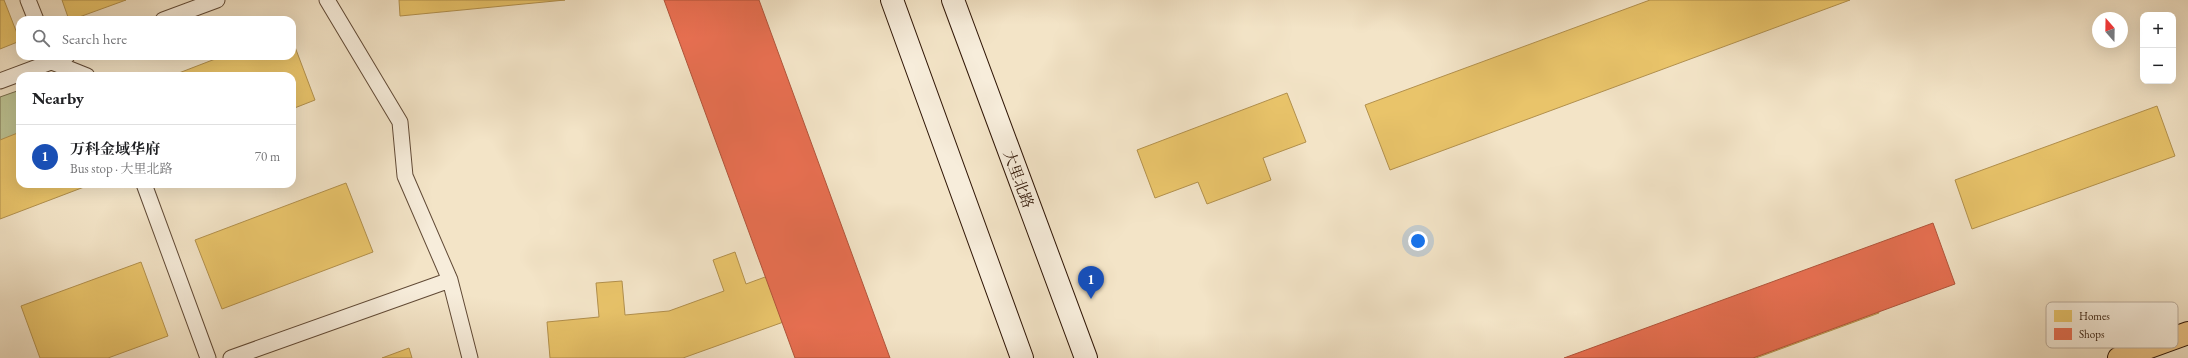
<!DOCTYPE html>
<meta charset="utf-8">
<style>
:root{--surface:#fff;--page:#f6f6f6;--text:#202124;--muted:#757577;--line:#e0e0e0;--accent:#0f766e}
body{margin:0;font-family:"EB Garamond","Noto Serif SC",serif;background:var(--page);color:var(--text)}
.controls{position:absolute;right:12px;top:12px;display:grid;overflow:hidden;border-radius:8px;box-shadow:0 4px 16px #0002}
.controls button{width:36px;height:36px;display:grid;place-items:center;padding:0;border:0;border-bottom:1px solid var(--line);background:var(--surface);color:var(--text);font:20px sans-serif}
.compass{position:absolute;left:2092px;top:12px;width:36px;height:36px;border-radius:50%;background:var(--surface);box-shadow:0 4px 16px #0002;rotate:340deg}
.you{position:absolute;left:1418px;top:241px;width:14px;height:14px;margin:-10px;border:3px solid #fff;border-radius:50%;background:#1a73e8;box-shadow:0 0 0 6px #1a73e833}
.badge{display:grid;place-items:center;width:26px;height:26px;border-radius:50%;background:var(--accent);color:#fff;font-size:13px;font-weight:700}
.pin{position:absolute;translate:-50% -33px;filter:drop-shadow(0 1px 2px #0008)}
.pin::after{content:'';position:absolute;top:21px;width:14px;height:12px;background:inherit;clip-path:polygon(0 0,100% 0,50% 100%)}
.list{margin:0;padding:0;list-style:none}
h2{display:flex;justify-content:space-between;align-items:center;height:52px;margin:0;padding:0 16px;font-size:17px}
h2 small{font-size:13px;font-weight:400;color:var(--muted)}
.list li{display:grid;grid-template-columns:26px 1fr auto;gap:12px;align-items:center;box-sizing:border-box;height:64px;padding:0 16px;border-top:1px solid var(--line)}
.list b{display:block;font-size:15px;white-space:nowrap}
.list p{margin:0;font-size:13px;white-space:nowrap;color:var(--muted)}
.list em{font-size:13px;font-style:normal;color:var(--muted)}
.icon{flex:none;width:22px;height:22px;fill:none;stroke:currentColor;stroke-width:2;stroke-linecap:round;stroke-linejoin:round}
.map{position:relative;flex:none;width:2188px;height:358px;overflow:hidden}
.search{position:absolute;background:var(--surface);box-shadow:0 4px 16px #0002;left:16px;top:16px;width:280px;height:44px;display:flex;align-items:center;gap:10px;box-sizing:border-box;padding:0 14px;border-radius:12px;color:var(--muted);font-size:15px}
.panel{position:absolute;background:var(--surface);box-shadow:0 4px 16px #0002;left:16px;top:72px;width:280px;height:116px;border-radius:12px}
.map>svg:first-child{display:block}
</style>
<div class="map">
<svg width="2188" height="358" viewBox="0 0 2188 358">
<rect width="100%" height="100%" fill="#f3e4c7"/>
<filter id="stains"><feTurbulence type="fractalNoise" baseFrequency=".005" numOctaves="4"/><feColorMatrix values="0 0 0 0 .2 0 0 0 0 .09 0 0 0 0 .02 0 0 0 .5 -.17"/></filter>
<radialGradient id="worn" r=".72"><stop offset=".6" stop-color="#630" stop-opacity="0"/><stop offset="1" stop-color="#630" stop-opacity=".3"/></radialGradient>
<path fill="#bdc494" stroke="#766d4d" d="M20,90V143L0,150V97Z"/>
<path fill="#e9c46a" stroke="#b2904c" d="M0,0H4L20,41L0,49Z
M62,0H126L71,20H69Z
M399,0H565L400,16Z
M1650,0H1850L1390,170L1365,105Z
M292,39L315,100L292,109V76H171L223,56H292Z
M1287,93L1306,142L1263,158L1271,180L1207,204L1198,182L1155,198L1137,150Z
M2157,106L2175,156L1972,229L1955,180Z
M20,132V184H92L0,219V140Z
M346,183L373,252L222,309L195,240Z
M735,252L746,284L787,269L803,315L683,358H550L547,322L599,317L596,283L622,281L625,315L669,311L724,291L713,260Z
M141,262L168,336L108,358H40L21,306Z
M1862,266L1879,313L1756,358H1611Z
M409,348L412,358H382Z"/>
<path fill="#e76f51" stroke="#b0543a" d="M664,0H759L890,358H795Z
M1933,223L1955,284L1753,358H1564Z"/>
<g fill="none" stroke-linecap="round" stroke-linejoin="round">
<defs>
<path id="lane" d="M28,0L36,20
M327,0L400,122L405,176L450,280L470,358
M163,20L217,0
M50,57L52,62L87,76
M0,81L67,56
M144,184L208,358
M231,358L450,280"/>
<path id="secondary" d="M892,0L1022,358
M953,0L1086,358"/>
<path id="primary" d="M2119,358L2188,333"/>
</defs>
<use href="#lane" stroke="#614a36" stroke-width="17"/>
<use href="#secondary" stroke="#301606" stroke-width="24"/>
<use href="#primary" stroke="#301606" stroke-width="24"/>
<use href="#lane" stroke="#f7eddb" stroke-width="15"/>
<use href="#secondary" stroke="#f7eddb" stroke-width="22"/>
<use href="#primary" stroke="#eac284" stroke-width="22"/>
</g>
<g text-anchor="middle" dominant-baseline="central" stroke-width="4" stroke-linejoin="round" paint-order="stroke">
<g font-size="15" fill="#301606" stroke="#f7eddb">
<text transform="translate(1019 179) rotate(70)">大里北路</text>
</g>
</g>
<rect x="2046" y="302" width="132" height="46" rx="6" fill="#f7eddb" stroke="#bbac9b" stroke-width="1"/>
<rect x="2054" y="310" width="18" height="12" fill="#e9c46a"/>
<rect x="2054" y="328" width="18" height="12" fill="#e76f51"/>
<g font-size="11" fill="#301606">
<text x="2079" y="320">Homes</text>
<text x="2079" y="338">Shops</text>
</g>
<rect width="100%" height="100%" filter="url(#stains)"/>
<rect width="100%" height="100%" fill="url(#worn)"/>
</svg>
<div class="controls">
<button>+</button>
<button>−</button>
</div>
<svg class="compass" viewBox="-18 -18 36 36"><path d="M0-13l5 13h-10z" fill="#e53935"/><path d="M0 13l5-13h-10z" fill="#757577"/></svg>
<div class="you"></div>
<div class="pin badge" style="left:1091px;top:299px;background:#1a4fb4">1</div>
<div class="search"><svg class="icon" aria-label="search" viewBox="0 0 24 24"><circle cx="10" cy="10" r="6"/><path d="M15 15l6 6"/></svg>Search here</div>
<section class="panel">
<h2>Nearby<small></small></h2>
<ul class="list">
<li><span class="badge" style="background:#1a4fb4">1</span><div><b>万科金域华府</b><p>Bus stop · 大里北路</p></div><em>70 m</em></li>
</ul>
</section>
</div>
